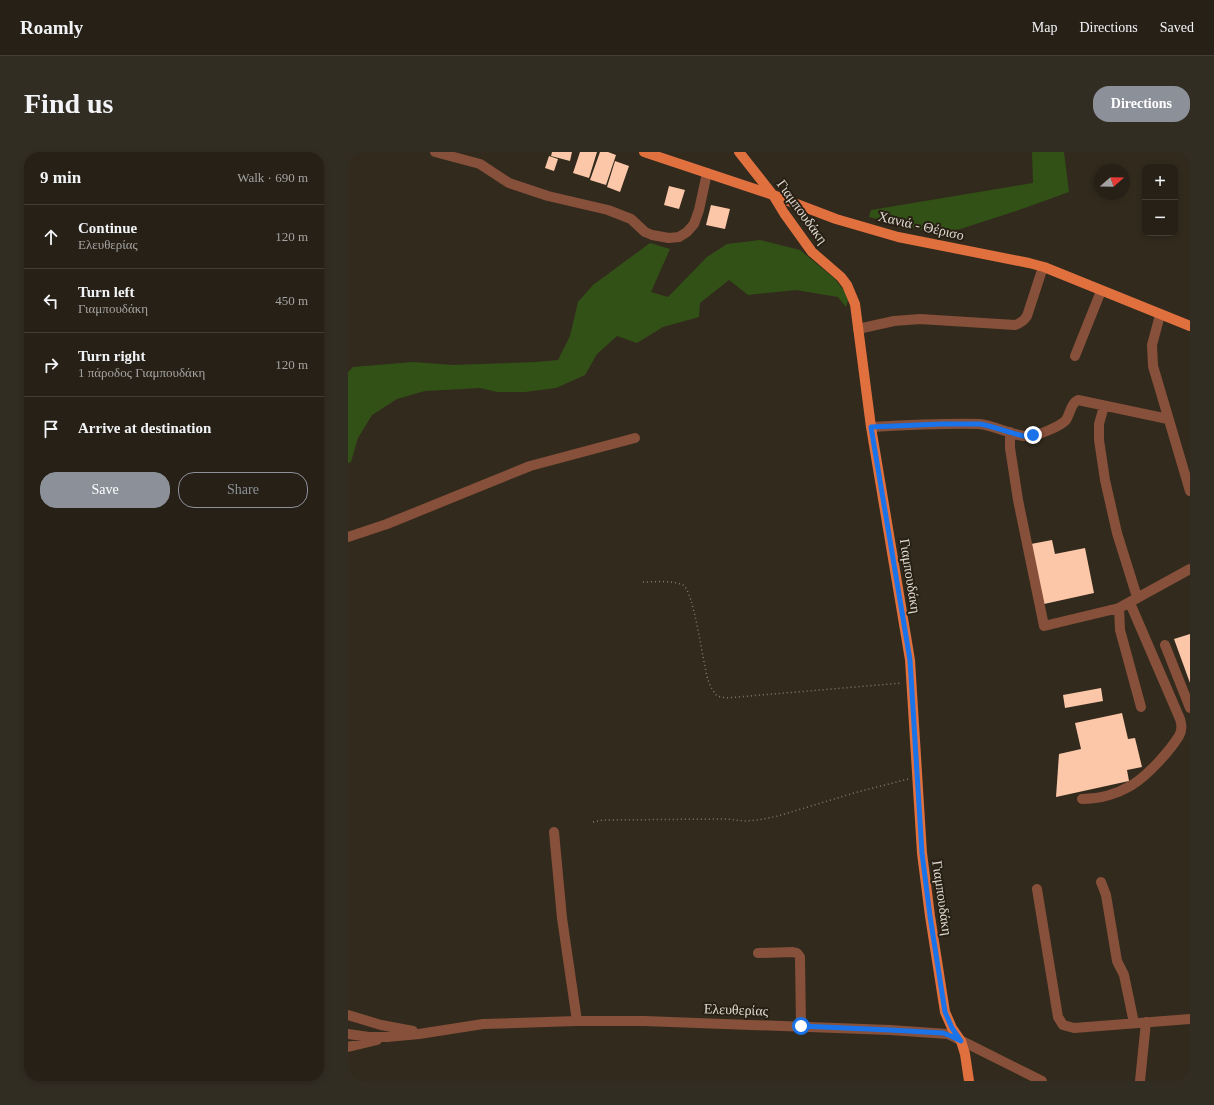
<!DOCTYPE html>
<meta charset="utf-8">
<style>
:root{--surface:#262016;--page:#322d23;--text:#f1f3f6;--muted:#a4a3a1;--line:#423e35;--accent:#8c9099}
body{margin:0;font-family:"Times New Roman",serif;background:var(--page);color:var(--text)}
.controls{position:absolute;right:12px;top:12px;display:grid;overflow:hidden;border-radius:8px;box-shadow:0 2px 6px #0003}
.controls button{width:36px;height:36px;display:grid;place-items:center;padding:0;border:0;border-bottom:1px solid var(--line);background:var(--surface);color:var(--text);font:20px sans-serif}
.compass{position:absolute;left:746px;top:12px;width:36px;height:36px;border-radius:50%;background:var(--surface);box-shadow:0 2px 6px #0003;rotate:70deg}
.stop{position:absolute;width:12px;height:12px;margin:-9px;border:3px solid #1a73e8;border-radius:50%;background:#fff}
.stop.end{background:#1a73e8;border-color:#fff;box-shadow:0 1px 4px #0008}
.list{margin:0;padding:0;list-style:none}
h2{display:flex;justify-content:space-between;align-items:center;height:52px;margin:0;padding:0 16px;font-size:17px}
h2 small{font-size:13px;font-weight:400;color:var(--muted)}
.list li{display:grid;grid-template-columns:26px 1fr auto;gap:12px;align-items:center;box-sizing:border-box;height:64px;padding:0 16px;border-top:1px solid var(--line)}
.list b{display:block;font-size:15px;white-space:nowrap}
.list p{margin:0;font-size:13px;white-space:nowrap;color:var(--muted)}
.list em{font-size:13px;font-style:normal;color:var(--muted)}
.actions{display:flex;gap:8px;padding:12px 16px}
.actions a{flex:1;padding:9px 0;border:1px solid var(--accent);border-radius:16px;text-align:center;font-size:14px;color:var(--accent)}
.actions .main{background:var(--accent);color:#fff}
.icon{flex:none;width:22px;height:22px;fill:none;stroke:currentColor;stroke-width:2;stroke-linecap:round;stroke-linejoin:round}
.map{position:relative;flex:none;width:842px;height:929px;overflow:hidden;border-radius:16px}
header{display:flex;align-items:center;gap:24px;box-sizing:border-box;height:56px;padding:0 20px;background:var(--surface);border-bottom:1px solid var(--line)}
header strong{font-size:19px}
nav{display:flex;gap:22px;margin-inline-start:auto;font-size:14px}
.intro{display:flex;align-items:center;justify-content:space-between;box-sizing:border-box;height:96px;padding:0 24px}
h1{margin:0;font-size:28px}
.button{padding:10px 18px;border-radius:16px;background:var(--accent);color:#fff;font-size:14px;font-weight:700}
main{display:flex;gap:24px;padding:0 24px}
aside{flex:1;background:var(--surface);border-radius:16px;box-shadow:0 2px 6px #0003}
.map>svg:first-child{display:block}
</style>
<header>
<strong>Roamly</strong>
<nav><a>Map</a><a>Directions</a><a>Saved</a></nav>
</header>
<div class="intro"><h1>Find us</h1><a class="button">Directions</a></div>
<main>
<aside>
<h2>9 min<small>Walk · 690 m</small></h2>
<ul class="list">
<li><svg class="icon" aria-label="ahead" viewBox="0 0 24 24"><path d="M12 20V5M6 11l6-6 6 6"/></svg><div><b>Continue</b><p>Ελευθερίας</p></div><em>120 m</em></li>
<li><svg class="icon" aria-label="left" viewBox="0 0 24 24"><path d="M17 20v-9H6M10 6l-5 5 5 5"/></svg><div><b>Turn left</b><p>Γιαμπουδάκη</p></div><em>450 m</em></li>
<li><svg class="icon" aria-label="right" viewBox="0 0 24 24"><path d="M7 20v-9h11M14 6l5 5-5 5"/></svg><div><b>Turn right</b><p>1 πάροδος Γιαμπουδάκη</p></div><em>120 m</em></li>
<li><svg class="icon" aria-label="arrive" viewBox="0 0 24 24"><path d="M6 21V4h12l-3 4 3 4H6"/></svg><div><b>Arrive at destination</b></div></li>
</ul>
<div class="actions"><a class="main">Save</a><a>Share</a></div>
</aside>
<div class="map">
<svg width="842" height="929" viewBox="0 0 842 929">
<rect width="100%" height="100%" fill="#322a1d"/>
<path fill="#325116" d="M684,0H716L721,40L668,59L594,83L521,65L523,58L685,31Z
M412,88L452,98L487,127L501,145L498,155L490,145L448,138L400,143L381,128L352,151L351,165L315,175L289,191L269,184L249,202L237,223L208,236L177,240H149L132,236L77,239L49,247L24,263L10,286L3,310L0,311V220L5,215L65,210L105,213L188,210L210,208L222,184L230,150L245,133L302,91L322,97L303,140L320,145L359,105L379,92Z"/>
<path fill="#fcc7a8" d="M204,0H224L222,9L203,4Z
M232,0H249L241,26L225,21Z
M252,0H260L268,3L258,33L242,28Z
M201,4L210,7L206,19L197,16Z
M267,9L281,14L272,40L259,35Z
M321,34L337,38L331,57L316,53Z
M363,53L382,57L377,77L358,73Z
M704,388L707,402L737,396L746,441L696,452L683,392Z
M842,482V531L826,487Z
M753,536L755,549L717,556L715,543Z
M774,561L780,587L787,586L794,615L779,618L781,629L708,645L711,602L733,597L727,571Z"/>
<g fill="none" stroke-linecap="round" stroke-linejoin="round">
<path stroke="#837c71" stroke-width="1.5" stroke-dasharray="1 3" stroke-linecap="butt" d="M295,430C307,430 324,428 335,433C346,439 355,512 360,528C362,534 365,539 369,544L378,546L554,531
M245,670L255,668L379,667L396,669L410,668L430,664L506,641L560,627"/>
<path stroke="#87503a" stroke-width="10" d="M87,0L132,12L161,31L200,44L260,58L283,67L297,80L304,83L321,86L331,85L339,80L346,72L351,58L359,21
M812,163L804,193L805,214L842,339
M510,177L546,169L572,167L667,173C673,171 676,169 679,164L695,115
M727,204L753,139
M756,254L751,272V288L757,328L769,381L789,445
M523,275C559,273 595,271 631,272C646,273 670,286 682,284C689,284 713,274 718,268C722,262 723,251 730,248L820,267
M662,280V296L670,348L696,474L771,456L842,417
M0,385L39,372L182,314L287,286
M771,456L772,478L793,555
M817,493L842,556
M734,647C751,647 769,642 784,633C799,624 821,600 831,584C834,579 834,573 832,567L782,451
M206,680L214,766L229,869
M753,730L758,743L769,809L776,823L786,871
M689,737L710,865L715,873L726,876L842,867
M410,801L445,800L449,801L452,805L453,874
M0,863L33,873L65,879
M0,882L21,885H39L71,882L135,872L229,869H296L542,878L600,882L694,929
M0,895L29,888
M792,929L798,870"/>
<path stroke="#e1703f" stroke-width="10" d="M296,0L425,43L488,67L550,85L681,111L696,115L842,174
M391,0L425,43L436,61L464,100L493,125L499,133L507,152L523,275L562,508L574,701L582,764L597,860L604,876L613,889L617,902L621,929"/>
</g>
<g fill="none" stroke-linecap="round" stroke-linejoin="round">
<path stroke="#1a73e8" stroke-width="5" d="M453,874L542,878L595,881L603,884L613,889L604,876L597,860L582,764L574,701L562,508L523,275L593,272H632L641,274L675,284L685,283"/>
</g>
<g text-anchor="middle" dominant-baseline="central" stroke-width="4" stroke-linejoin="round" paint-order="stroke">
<g font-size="14" fill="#e0dad2" stroke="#282014">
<text transform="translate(454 60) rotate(54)">Γιαμπουδάκη</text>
<text transform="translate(573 74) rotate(13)">Χανιά - Θέρισο</text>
<text transform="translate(562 424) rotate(81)">Γιαμπουδάκη</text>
<text transform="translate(594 746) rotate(82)">Γιαμπουδάκη</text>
<text transform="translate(388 858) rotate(2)">Ελευθερίας</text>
</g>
</g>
</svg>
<div class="controls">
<button>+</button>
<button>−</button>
</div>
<svg class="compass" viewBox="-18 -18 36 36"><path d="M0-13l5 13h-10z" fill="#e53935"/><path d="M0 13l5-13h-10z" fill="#a4a3a1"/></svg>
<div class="stop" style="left:453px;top:874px"></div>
<div class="stop end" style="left:685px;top:283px"></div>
</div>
</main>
